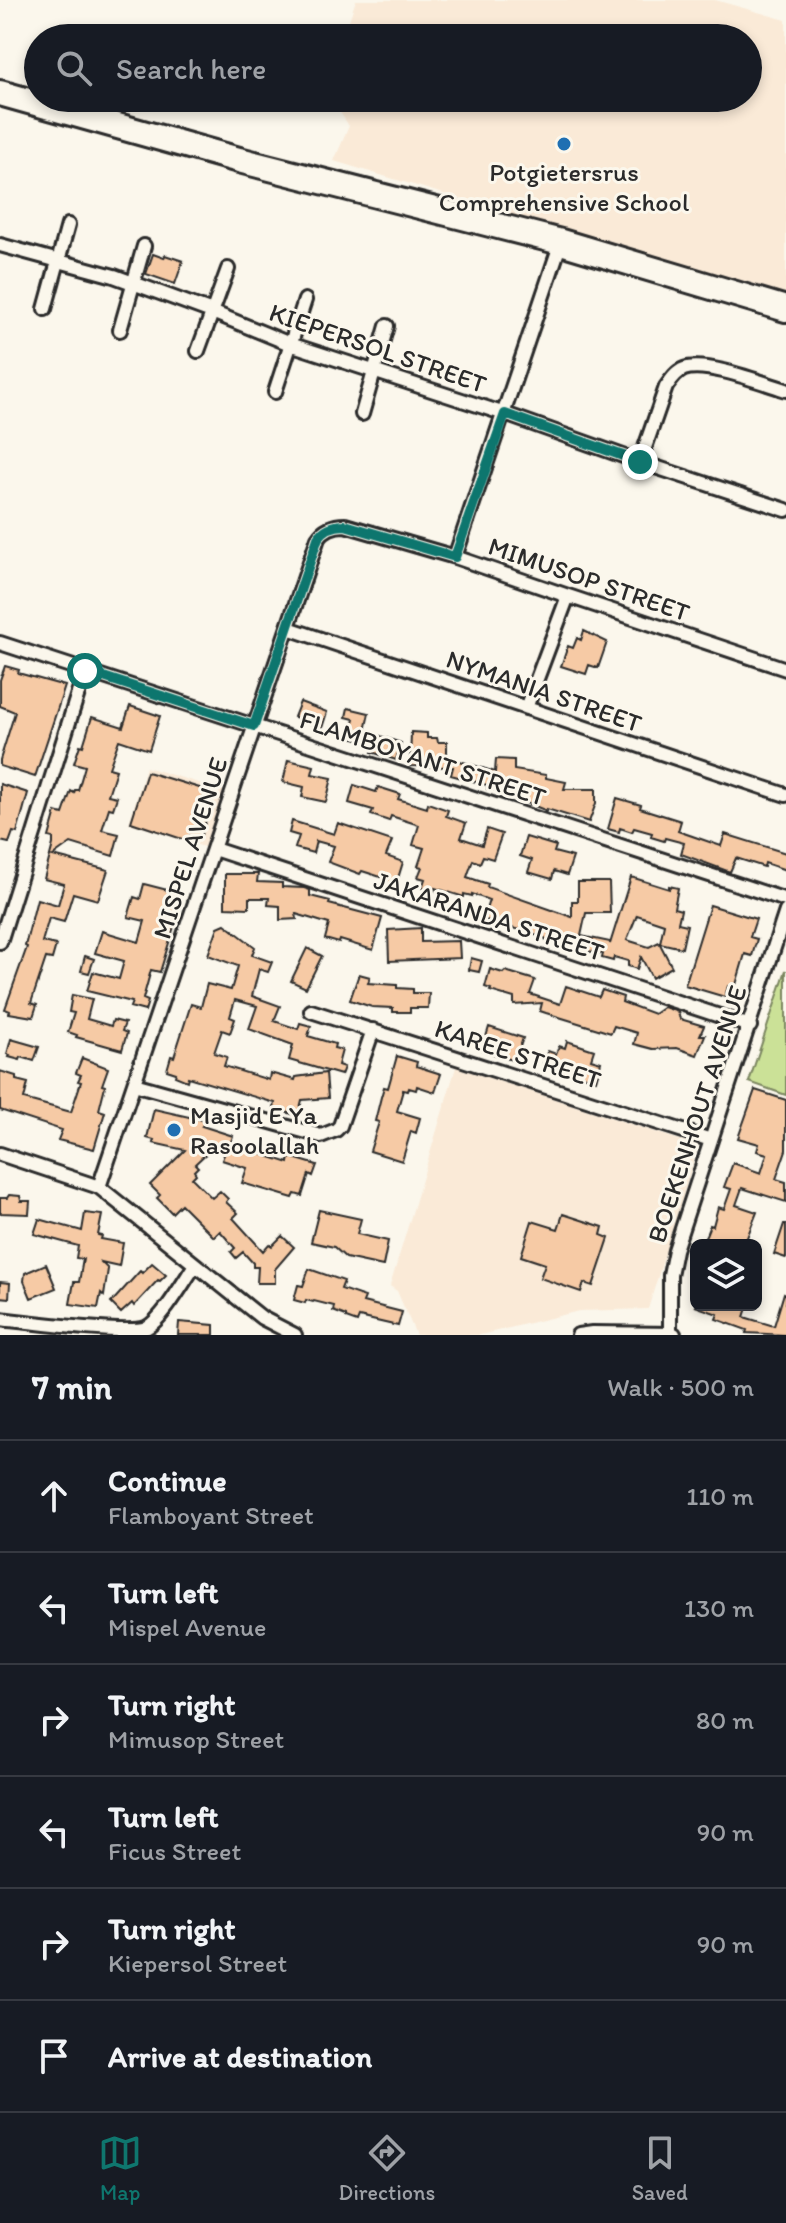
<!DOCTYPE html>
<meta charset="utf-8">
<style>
:root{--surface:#171b24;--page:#20242c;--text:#f1f3f6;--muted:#9ea1a6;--line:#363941;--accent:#0f766e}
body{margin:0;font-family:Itim,sans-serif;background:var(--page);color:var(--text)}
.controls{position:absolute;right:24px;bottom:24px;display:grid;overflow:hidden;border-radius:12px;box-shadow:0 4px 12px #0003}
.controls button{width:72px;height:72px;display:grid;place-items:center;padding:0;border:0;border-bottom:2px solid var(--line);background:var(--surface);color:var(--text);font:40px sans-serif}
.stop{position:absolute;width:24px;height:24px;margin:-18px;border:6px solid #0f766e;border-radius:50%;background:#fff}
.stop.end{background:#0f766e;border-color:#fff;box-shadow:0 2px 8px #0008}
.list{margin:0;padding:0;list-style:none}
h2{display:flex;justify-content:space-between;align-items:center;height:104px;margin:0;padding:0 32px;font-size:34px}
h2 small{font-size:26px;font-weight:400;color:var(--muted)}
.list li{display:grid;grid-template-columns:52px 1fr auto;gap:24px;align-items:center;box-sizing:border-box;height:112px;padding:0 32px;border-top:2px solid var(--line)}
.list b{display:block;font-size:30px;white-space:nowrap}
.list p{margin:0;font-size:26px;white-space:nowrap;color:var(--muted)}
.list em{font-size:26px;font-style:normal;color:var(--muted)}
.icon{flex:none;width:44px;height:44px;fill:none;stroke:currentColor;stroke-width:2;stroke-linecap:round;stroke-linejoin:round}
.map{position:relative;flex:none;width:786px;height:1335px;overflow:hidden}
.search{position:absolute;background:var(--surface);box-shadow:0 4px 12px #0003;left:24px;right:24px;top:24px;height:88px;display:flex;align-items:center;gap:20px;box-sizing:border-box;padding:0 28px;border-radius:44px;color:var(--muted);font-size:30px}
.sheet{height:776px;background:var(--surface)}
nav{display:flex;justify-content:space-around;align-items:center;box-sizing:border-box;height:112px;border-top:2px solid var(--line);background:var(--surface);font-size:22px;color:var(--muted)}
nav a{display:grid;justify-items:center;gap:4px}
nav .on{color:var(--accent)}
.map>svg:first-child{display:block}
</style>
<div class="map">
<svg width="786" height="1335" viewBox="0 0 786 1335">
<rect width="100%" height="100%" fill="#fbf7ec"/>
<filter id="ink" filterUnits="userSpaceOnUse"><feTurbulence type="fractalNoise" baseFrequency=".0125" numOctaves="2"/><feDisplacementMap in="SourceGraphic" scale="16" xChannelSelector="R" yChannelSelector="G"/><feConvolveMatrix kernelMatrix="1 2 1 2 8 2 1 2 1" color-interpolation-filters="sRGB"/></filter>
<g filter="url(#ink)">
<path fill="#faead7" d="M356,0H715L786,20V297L334,161L349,126L331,98H748V38H343Z
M146,767L225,791L207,848L129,823Z
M456,1067L698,1146L648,1309L579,1311L480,1335H416L397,1291L390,1286Z"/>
<path fill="#cbe197" stroke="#7b8661" stroke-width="2" d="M786,970V1095L749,1082Z"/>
<path fill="#f6caa5" stroke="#2b2b2b" stroke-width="2" d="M153,254L164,258L165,255L183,261L175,284L146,274Z
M584,631L607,642L598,668L589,665L586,674L561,666L568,646L573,648L577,638L581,640Z
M5,666L19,670L18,673L65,686L35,777L0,766V760L15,712L0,706V680Z
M300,702L327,712L322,728L294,717Z
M130,706L160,716L149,750L119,740L109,768L116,770L108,795L117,797L113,809L109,808L102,830L119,834L113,856L71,843L53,856L108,870L98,900L73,893L64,922L49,918L42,942L56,945L52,959L46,958L31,1003L37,1005L33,1017L9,1013L10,1011L5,1009L27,947L25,946L37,899L58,905L64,884L44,879L53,844V838L49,837L56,812L63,814L71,791L74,793L75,790H78L85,766L74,763L80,745L83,746L92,717L123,727Z
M348,708L369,713L365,731L401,743L396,760L372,752L375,743L350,737L354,719L346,717Z
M411,732L427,733V738H437L438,742H447V757L495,772L496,759L514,760V770L546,775V778L566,782L564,789H596V803L589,822L547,809V811L522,801L524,792L487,789V785L451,775L453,767L410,766Z
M288,760L314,766L312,774L332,778L326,802L302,797L304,787L283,782Z
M147,772L206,790L203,799L212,801L200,838L190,835L188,841L131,822Z
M0,784L28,793L17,833L13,832L9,843L0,841Z
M354,785L376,792L378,787L400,794L398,799L427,808L428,803L448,810L446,816L466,823L461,838L482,845L487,829L502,834L493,859L483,856L480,863L473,860L467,877L488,884L487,887L572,917V901H578V882H609L610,913H586L581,936L610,942V944L631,877L669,889V886L678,888L674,908L681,910L678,923L687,925L682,948L660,943L664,924L637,915L627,940L649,947L659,942L672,967L652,978L641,957L637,969L628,966V961L614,957L613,961L602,958L603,954L562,946L546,940L545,938L506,926L505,924L494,920L492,922L483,919L489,900L472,894V896L464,894V897L435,888L434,891L422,888L425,879L418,877L422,867L418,866L424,848L413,845L419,825L391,816L389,821L371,815L373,810L349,803Z
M617,798L641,805L640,808L681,821L678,831L721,846L725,834L786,853V870L765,863L764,867L736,858L730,872L681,854L684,843L665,838L664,841L651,837L652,833L634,828L632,832L620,828L619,832L608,829Z
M292,821L334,834L338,823L392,841L386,856L403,862L395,888L386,885L387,879L362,871L360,874L328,862L334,846L316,841L313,853L295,848L299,836L289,833Z
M526,837L556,846L554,852L573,857L567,875L554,871L552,879L528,872L532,860L520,856Z
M225,874H258L257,882L282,883V887L304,888L310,890V896L330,901L329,904L382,918L373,950L340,940L339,943L325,939L329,924L296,914L297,919L280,920V906L268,905L269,898H249V908L225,907Z
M144,884L179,893L176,905L179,906L176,920L160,972L151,970L143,999L148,1001L145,1011L130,1007L132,1002L87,991L93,972L119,979L124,961L95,953L102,931L139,942L145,921L128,917L134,897L140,899Z
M710,905L756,919L750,937L757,939L752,956L745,954L735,988L728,986L725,997L685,985Z
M225,924L255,947L252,955L272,962L268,972L259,969L252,996L280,1006L274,1021L298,1029L300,1023L311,1026L308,1036L335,1044L334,1048L342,1050L338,1065L344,1067L341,1075L289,1060L293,1045L249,1029L257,1006L235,1000L230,1017L235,1019L230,1033L222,1030L214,1053L227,1057L224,1066L269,1080L270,1073L295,1080L296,1077L326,1073L328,1098L302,1100L298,1116L274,1108L275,1103L188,1077L187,1081L175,1076L176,1073L167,1070L171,1056L174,1057L191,1004L201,1007L207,984L231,990L238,966L208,955L218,927Z
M421,928V942L459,941L460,958L389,961L388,930Z
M307,948L322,956L306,988L291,981Z
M85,956L94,959L89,973L81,971Z
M471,958L482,961L479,972L469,970Z
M490,969L503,973L505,971L535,980L530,994L560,1004L566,986L599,997L602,990L623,997L622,1002L654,1014L664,1007L678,1012L680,1019L704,1026L700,1035H705L697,1055L677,1048L653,1049L634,1044L637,1033L614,1026L611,1033L546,1013L540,1011L542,1003L514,1005V998L490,991L491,989L485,987Z
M359,974L370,977L368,983L397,985V988L413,989V993H429L428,1008H410V1012H393V1008L372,1007L350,1000Z
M72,995L92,999L87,1019L111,1026L113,1020L125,1023L122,1031L127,1033L122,1050L76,1037L77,1035L68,1032L74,1013L69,1012Z
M489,1027L523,1038L515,1061L482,1050Z
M11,1039L39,1047L34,1061L21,1057L20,1060L9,1057L10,1055L7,1054Z
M567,1041L594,1050L591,1059L601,1062L596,1080L543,1064L548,1051L556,1054L559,1046L565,1048Z
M397,1056L417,1062L416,1066L441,1074L435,1092L417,1086L416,1090L409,1088L408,1091L403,1090L397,1111L420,1118L416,1133L411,1131L402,1161L370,1151L379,1122L375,1121L381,1097L384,1087L388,1088Z
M82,1058L108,1068L102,1085L105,1086L99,1110L105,1112L94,1149L58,1140L62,1130L0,1110V1071L16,1076V1080L28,1083L24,1099L71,1112L81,1082L78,1081L81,1075L76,1073Z
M755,1090L786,1100V1150L776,1179L786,1182V1202L742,1188L736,1205L757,1212L744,1245H702L710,1225L713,1226L718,1207L724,1209L731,1189L724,1187L733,1163L761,1173L767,1154L757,1151L759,1144L738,1138Z
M154,1109L207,1121L202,1126L233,1136L230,1144L289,1163L290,1157L317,1165L313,1176L309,1174L302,1196L295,1194L293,1198L242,1183L247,1168L222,1160L225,1152L212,1148L195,1164L198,1167L194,1171L196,1174L192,1178L212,1198L220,1191L228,1199L226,1202L238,1213L233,1218L263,1251L269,1244L272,1246L282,1236L294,1247L275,1269V1283H257L258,1267H253V1263L243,1252L236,1258L231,1252L235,1248L220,1231L214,1237L181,1204L172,1213L157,1198L160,1195L150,1185L185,1150L153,1143L154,1140L147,1138Z
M9,1195L20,1196L21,1201H30L29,1214L0,1213V1198H7Z
M319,1210L361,1219L357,1234L388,1241L383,1266L346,1258L334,1247L311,1242Z
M85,1213L102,1215L98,1235L102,1236L101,1239L123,1243L119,1266L101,1262L108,1269L104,1296L101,1293L98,1308L70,1304L74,1282H79L83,1259L76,1258L78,1246L34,1234L39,1219L82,1231Z
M563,1214L603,1227L601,1235L609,1238L593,1286L584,1283L581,1292L540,1278L545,1264L521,1256L532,1221L558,1229Z
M784,1224H786V1258L774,1254Z
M152,1263L166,1275L160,1281L158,1280L134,1306L132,1303L121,1313L111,1303L140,1271L142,1273Z
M46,1264L56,1288L31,1298L24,1281L25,1273Z
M309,1269L344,1281L341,1289L365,1297L363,1302L402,1312L398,1326L359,1317L357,1322L346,1318V1316L333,1311L334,1306L314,1301L313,1302L306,1300L305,1303L294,1300L298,1285L303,1286Z
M0,1282L10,1283L9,1298L0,1297Z
M784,1293L786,1294V1335L746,1333L747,1330L716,1319L718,1314L695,1306L748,1305L744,1317L774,1326Z
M179,1322L214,1325V1335H178Z"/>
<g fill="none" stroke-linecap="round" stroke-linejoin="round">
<defs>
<path id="street" d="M0,245L114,276L212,312L290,344L505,414L640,462L786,510
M45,309L68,225
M120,330L144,246
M198,351L228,269
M275,392L305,300
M362,414L387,326
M640,462L666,387C671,380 676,372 684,369C706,361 763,383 786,390
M455,557L561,242
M288,628L786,795
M0,643L786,900
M526,708L568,596
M214,849L750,1026
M0,942L85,671
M311,1011L711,1140
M134,1084L321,1136L336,1130L340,1126L373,1030
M0,1154L99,1187L262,1318L295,1335
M99,1187L318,538C324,529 333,525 345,525L455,557L568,596L786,669
M0,1319C27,1322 128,1335 146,1328C163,1319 184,1281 195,1265
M670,1333V1275L675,1250L786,911
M578,1335L592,1333L674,1334"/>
<path id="highway" d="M0,93L239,160L561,242L786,309"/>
</defs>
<use href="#street" stroke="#2b2b2b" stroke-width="18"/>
<use href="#highway" stroke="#2b2b2b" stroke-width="30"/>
<use href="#street" stroke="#fbf7ec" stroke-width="12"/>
<use href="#highway" stroke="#fbf7ec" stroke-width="24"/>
</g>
</g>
<g fill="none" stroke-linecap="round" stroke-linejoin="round" filter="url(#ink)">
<path stroke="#0f766e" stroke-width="10" d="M85,671L254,726L318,538C324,529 333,525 345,525L455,557L505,414L640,462"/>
</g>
<g fill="#1f6fb2" stroke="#fbf7ec" stroke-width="3">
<circle cx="564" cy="144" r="8"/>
<circle cx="174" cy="1130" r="8"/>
</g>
<g text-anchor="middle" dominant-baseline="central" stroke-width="6" stroke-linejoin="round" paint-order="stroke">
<g font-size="26" fill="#2b2b2b" stroke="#fbf7ec">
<text x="564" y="172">Potgietersrus<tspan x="564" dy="30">Comprehensive School</tspan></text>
<text x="190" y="1115" text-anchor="start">Masjid E Ya<tspan x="190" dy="30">Rasoolallah</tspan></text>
</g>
<g font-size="26" fill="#2b2b2b" stroke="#fbf7ec">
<text transform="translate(378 348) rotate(19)">KIEPERSOL STREET</text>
<text transform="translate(589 579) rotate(19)">MIMUSOP STREET</text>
<text transform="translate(544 691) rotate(19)">NYMANIA STREET</text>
<text transform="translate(423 758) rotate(18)">FLAMBOYANT STREET</text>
<text transform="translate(190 848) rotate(-72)">MISPEL AVENUE</text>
<text transform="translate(489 916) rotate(18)">JAKARANDA STREET</text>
<text transform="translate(518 1054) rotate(18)">KAREE STREET</text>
<text transform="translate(697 1114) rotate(-72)">BOEKENHOUT AVENUE</text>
</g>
</g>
</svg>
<div class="controls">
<button><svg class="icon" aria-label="layers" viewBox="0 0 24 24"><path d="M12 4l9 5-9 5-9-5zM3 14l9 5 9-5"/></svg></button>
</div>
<div class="stop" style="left:85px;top:671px"></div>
<div class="stop end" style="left:640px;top:462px"></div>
<div class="search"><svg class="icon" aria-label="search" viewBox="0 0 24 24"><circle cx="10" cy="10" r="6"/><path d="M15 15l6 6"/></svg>Search here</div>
</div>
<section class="sheet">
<h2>7 min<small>Walk · 500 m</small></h2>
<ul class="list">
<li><svg class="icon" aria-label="ahead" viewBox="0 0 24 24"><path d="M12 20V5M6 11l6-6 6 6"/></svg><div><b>Continue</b><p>Flamboyant Street</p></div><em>110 m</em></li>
<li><svg class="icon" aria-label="left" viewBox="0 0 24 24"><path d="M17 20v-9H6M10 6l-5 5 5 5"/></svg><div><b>Turn left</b><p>Mispel Avenue</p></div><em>130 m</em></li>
<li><svg class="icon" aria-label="right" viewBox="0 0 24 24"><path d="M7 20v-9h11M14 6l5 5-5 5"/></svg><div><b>Turn right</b><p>Mimusop Street</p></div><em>80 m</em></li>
<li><svg class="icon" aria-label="left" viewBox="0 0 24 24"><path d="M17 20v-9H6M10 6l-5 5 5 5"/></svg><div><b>Turn left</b><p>Ficus Street</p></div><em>90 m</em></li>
<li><svg class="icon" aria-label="right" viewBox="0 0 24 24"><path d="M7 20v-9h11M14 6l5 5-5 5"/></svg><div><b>Turn right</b><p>Kiepersol Street</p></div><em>90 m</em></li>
<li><svg class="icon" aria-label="arrive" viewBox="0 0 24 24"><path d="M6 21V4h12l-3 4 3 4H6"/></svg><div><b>Arrive at destination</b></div></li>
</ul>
</section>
<nav>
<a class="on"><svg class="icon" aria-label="map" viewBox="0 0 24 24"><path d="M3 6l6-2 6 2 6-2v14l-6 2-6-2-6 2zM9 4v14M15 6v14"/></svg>Map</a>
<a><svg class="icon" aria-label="directions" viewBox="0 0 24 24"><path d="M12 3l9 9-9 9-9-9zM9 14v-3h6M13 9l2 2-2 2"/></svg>Directions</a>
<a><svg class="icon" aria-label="saved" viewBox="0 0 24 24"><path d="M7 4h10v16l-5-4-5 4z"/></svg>Saved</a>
</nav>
